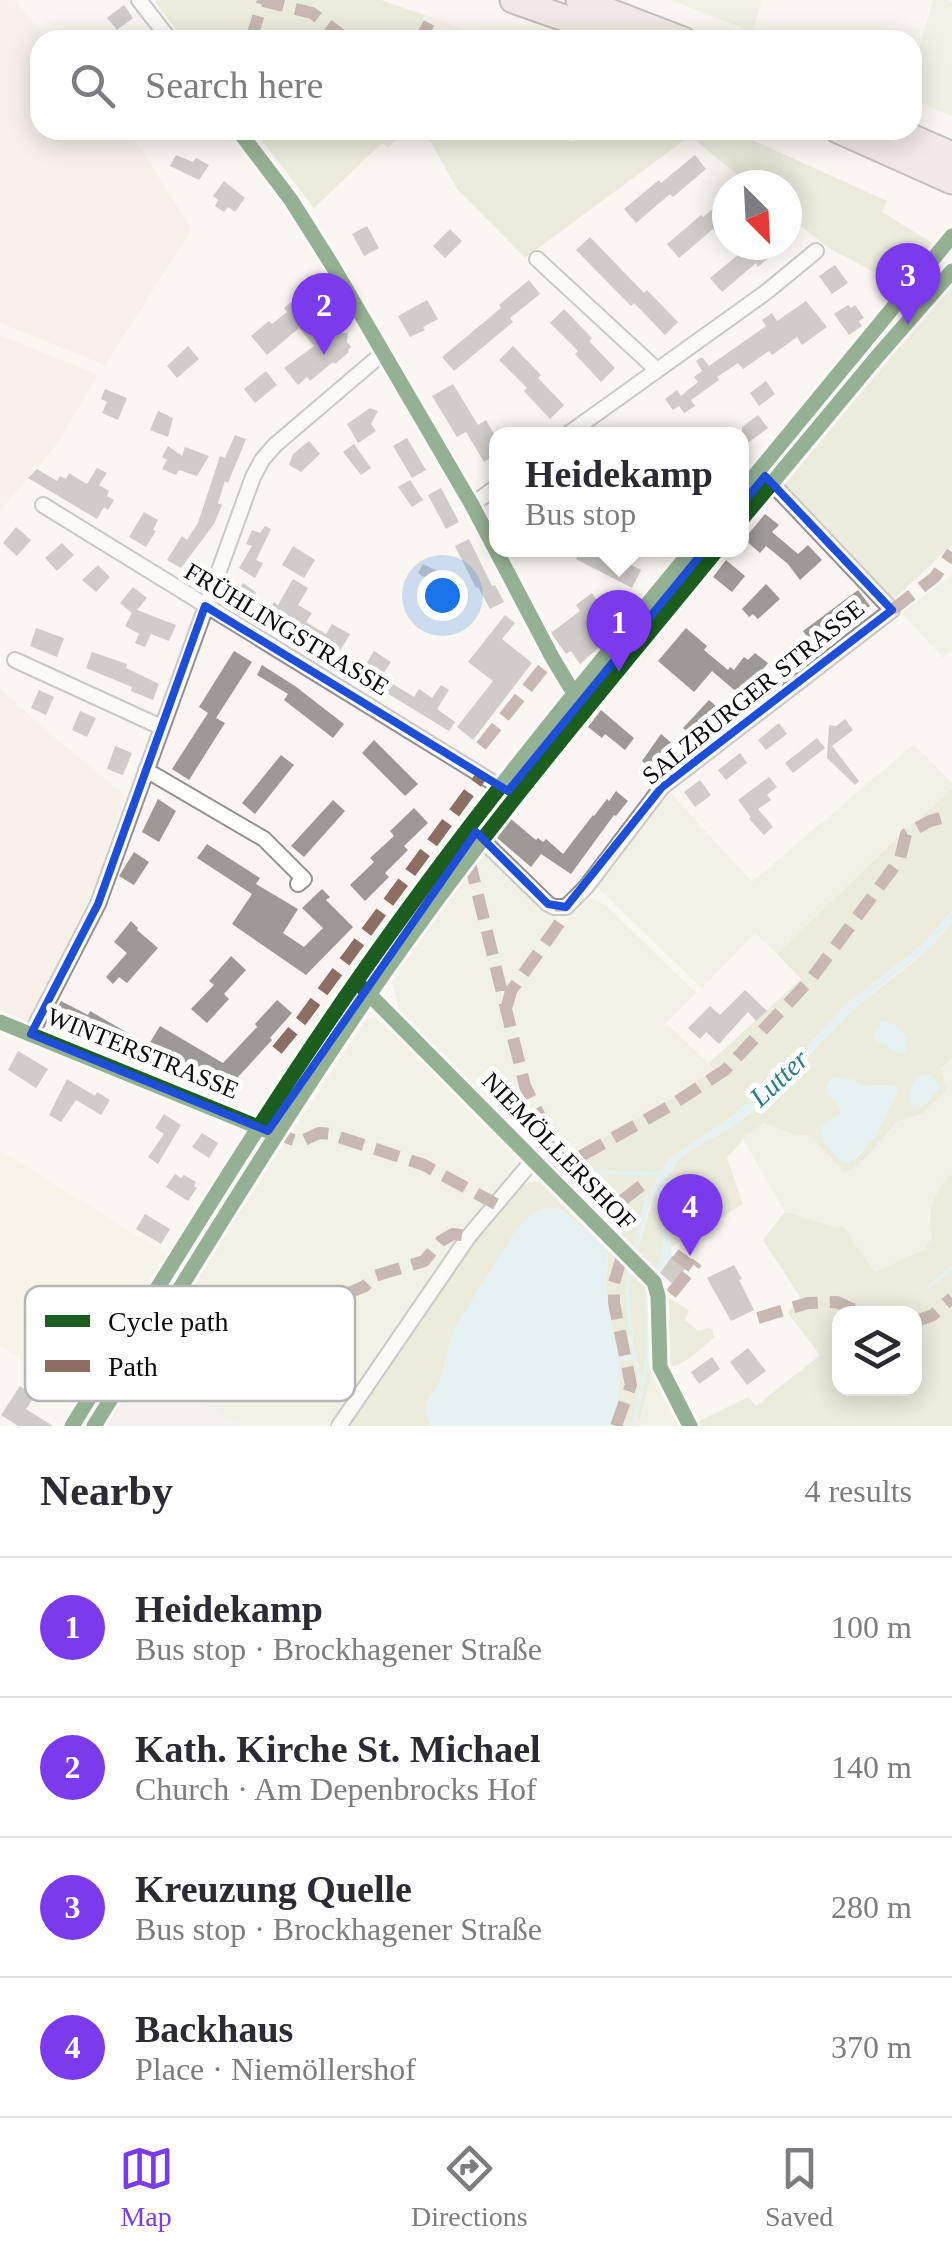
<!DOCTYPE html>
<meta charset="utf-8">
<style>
:root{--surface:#fff;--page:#f7f7f7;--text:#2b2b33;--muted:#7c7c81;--line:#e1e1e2;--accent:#7c3aed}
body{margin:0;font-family:Georgia,serif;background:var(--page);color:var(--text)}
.controls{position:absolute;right:30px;bottom:30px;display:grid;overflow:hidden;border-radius:20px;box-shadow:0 5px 25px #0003}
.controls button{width:90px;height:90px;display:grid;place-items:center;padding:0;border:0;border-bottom:2px solid var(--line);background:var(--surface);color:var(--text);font:50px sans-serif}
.compass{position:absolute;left:712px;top:170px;width:90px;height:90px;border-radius:50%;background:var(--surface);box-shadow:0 5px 25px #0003;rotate:156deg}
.you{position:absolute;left:442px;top:595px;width:35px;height:35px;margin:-25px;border:8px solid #fff;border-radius:50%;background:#1a73e8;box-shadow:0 0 0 15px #1a73e833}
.badge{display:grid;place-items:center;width:65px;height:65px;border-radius:50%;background:var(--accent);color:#fff;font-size:32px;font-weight:700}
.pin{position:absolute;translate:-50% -82px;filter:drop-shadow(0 2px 5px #0008)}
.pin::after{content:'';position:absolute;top:52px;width:35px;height:30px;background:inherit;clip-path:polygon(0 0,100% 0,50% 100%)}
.popup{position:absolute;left:489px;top:427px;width:260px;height:130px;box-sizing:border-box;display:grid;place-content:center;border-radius:20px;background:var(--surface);filter:drop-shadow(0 2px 8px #0005);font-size:32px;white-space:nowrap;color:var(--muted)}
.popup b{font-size:38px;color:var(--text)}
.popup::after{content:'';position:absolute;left:50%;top:100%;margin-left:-20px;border:20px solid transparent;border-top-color:var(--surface)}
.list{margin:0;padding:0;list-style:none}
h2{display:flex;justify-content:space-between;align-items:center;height:130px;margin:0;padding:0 40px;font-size:42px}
h2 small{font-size:32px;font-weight:400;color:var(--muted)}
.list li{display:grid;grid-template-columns:65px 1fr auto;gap:30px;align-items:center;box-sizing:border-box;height:140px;padding:0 40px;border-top:2px solid var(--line)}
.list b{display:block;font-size:38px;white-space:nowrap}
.list p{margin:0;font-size:32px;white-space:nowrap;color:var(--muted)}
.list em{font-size:32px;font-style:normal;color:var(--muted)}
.icon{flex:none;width:55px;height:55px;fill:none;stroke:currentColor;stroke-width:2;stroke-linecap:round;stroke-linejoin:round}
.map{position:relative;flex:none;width:952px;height:1426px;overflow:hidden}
.search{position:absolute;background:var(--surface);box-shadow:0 5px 25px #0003;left:30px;right:30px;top:30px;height:110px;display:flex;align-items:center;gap:25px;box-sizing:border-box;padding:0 35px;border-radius:30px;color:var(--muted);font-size:38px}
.sheet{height:690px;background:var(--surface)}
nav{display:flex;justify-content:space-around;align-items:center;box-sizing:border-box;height:140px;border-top:2px solid var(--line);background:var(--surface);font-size:28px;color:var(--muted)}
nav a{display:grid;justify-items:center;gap:5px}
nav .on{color:var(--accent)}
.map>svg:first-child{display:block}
</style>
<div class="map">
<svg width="952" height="1426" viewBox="0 0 952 1426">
<rect width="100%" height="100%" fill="#faf5f2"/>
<path fill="#f0eaee" d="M140,1362L241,1426H100Z"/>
<path fill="#f4ece0" d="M0,0H14L49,40H40V130H128L192,229L105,365L0,323Z
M425,15L497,40H414Z
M0,335L98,375L57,444L0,511Z
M0,688L42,727L125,795L91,901L27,1027L0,1015Z"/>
<path fill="#e9ebd4" d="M671,0H761L753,32Z
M933,0H948L952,3V116L912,99V74Z
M952,574V652L943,658L902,613Z
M914,744L952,783V789L898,837L777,954L755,933L702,988L595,885L667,789L752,882Z
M483,849L563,924L586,896L605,905L696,993L666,1023L713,1068L683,1092L560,1164L545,1153L399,1012L392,981Z
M375,1017L381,1019L389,1026L509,1145L516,1157L515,1169L464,1228L328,1426H241L140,1362L361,1027L368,1019Z
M952,1059V1177L949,1175L939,1189L928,1217L932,1236L922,1250L875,1273C857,1241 819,1221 785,1212L743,1139L764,1123L792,1134L811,1136L863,1161L899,1121L922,1114L940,1069Z
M654,1363L684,1426H633L640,1420Z"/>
<path fill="#dce1c3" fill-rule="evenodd" d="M157,0H381L425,15L414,40H184L155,2Z
M254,130H406L388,148L382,143L314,208Z
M424,130H534L546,136L572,142L598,130H730L887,201L882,212L936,245L904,288L827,247L787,215V185H750L690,136L525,258L458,190Z
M952,283V545L892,601L782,483L886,359L936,305Z
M952,789V911L922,945L848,1003L794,1060L731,1117L668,1160L645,1201L632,1253L563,1179L560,1164L683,1092L713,1069L709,1063L801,979L777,954L898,837Z
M952,921V1059L940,1069L947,1090L922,1114L898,1121L863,1161L845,1173L811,1136L792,1134L764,1123L743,1139L727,1158L743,1204L671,1247C665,1217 656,1193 675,1165C690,1144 720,1138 739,1122C780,1087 816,1046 855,1009C887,979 927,958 952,921ZM850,1079L863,1086L894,1085C887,1115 876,1136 856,1159H839L826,1143L820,1129L825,1123L840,1114V1108L833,1096Z
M949,1174L952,1177V1426H696L695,1423L748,1397L756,1406L820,1355L788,1313L800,1297L763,1240L785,1212C806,1217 822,1226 843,1227L875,1272L923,1250L932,1236C926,1209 934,1197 949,1174ZM840,1314H914V1388H840Z
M535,1181L549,1184L652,1288L654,1363L640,1420L633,1426H609L612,1424L606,1282L608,1255L606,1248L561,1209L454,1329L440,1381L427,1402L430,1424L433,1426H348L474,1240L523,1185Z
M654,1196L658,1198C661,1224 669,1250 653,1273L635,1257Z
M662,1294L689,1310L685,1320L698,1331L708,1328L712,1329L714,1338C699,1349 684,1368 664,1367Z"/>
<path fill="#f1f0dd" d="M0,1150L171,1257L83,1398L0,1346Z"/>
<path fill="#ccedef" d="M952,911V921L929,949L881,986L855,1009L736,1125L685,1154L674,1166L662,1200L672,1255L657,1277L653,1273C669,1250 661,1224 658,1198L655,1196L649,1207L635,1257L632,1253L645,1201L668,1160L731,1117L794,1060L848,1003L922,945Z
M882,1021C897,1022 912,1036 905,1052L900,1054L875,1040L874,1034Z
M923,1074L931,1075L939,1086C934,1096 925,1108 913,1109C905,1097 911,1081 923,1074Z
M833,1077L850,1079L863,1086L894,1085L898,1091L875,1137L850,1163C835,1162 824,1143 820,1129L825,1123L840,1114C841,1103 834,1097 824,1094L826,1084Z
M546,1207L561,1209L606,1248C610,1260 605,1274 606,1287C610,1327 633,1391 609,1426H433L424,1413L427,1403L440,1381L454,1329L517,1228L530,1215Z"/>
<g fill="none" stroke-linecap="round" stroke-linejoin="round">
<path stroke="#ccedef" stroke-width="4" d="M573,1181L596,1172L661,1174
M929,1286L952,1268
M619,1360L634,1357
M643,1383L648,1352L647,1289
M629,1426L635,1421L642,1388L632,1346L627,1291L631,1267"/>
</g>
<path fill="#9c9997" d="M124,5L133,18L117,30L107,18Z
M176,155L193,162L196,158L209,165L199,180L170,166Z
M695,155L706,169L673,197L670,194L636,223L624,209L659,180L661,183Z
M224,181L245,198L235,212L228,207L224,212L215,206L218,200L213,196Z
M727,197V222L716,232L713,229L679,258L667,244L701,215L703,217Z
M367,226L379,248L364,256L352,234Z
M450,229L462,241L445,258L433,246Z
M590,237L644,293L647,290L678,322L665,335L634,303L631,306L576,250Z
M754,245H784L758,267L756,263L722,292L710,278L744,250L746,252Z
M835,265L848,283L832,294L819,276Z
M529,280L540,294L510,318L513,322L454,371L442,357L501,308L499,305Z
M305,291L321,310L317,313L332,331L336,328L340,333H348L347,342L351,347L348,350L349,352L335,364L333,362L310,381L307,377L298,385L284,368L314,346L299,328L267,355L251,336L269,321L272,324L287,312L284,308Z
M427,300L438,319L423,327L425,330L410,337L398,316Z
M806,301L827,327L802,345L797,337L772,355L769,351L743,369L738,363L717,377L719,380L691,400L695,406L684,413L679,406L673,410L665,399L677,390L681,396L698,382L694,377L702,371L696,361L702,357L709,366L766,326L762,320L772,313L777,321Z
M848,305L851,308L855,305L864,318L859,321L862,326L849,335L834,314Z
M564,309L592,338L589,341L615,368L601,382L575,354L578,351L550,323Z
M188,346L199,359L177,378L167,366Z
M513,346L541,375L538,378L564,405L550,419L524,391L527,388L499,360Z
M266,371L277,385L255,403L244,389Z
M766,381L775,394L759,406L750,393Z
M453,384L478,425L486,420L496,438V455L484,462L466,432L457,437L432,396Z
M105,389L127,398L118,420L102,413L107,402L101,399Z
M370,408L378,411L371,424L376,431L358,443L347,424Z
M158,411L173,418L168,437L150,430Z
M758,415L768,428L742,447V427Z
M235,435L246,439L228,483L225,481L218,503L222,505L214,524L181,568L167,560L182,536L187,540L198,523L220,456L225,458Z
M407,438L426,470L412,478L393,446Z
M309,441L320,454L301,472L289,465L293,454Z
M354,444L371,468L361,475L343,452Z
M168,446L182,456L185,447L209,456L197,476L179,470L176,475L162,469L167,460L162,457Z
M97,468L107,473L99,485L109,491L107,496L114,500L108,510L104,507L97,519L28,478L37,469L57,481L60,476L66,479L69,473L87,484Z
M410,480L423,500L412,507L398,487Z
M441,488L459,522L446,529L428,495Z
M144,512L158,520L153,530L156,531L146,547L129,537Z
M765,514L779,525L772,532L798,554L808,545L822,560L800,580L788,564L766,546L760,553L744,539Z
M265,526L271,529L256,560L263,563L255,578L239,568L252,546L246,544L252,530L260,533Z
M16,527L31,540L17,556L3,543Z
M469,539L492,586L495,585L504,602L490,609L478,587L476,588L455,546Z
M62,543L74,555L57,571L45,558Z
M293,546L315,560L304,578L282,565Z
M581,550H601L641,570L632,588L576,559Z
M726,560L745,576L732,592L713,577Z
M423,564L444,574L431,597L418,590L425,578L418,573Z
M98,565L110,577L96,592L82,580Z
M293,579L308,588L298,605L312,613L306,622L326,634L332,624L350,634L334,661L263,618L274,602L278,605Z
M243,583L256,592L246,609L232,600Z
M766,584L780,599L758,619L753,614L749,617L742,609Z
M133,587L147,598L137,610L176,625L169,641L151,634L145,647L135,643L139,634L125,626L132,613L120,603Z
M858,590L870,606L815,647L803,631Z
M592,593L617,632L580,664L571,651L566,654L551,633L580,611L576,605Z
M505,615L515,623L502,639L532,663L473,740L457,727L493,681L468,662Z
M36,628L64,638L57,657L30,646Z
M686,628L707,646L704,650L728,670L730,667L734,670L744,657L748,660L755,653L768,663L751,684L756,689L746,700L712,671L694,692L658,661Z
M234,651L252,662L216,718L225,723L189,780L172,769L208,713L199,707Z
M374,651L391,662L381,677L414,697L419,689L432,698L441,685L449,690L437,709L455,722L449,731L359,676Z
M92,652L127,664L126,668L159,684L153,700L131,691L132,687L86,668Z
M262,665L295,686L344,724L333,738L284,700L288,694L257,675Z
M39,690L54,697L46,715L31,708Z
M709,700L724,713L707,733L704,730L696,739L683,728Z
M601,710L634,738L625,750L605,734L602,738L588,727Z
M80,711L96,718L87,737L72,730Z
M845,719L853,730L832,746L859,781L855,785L827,758L829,725L836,726Z
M779,723L787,734L766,750L758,740Z
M661,734L675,746L652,769L642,761Z
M817,738L825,748L793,773L785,763Z
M374,740L418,784L405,796L362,753Z
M115,746L132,753L123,775L107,769Z
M740,753L747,763L726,780L718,770Z
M281,755L294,765L255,814L242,803Z
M769,777L777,787L767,795L771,800L758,809L773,827L764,835L749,819L751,817L738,800Z
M700,780L711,795L695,807L684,792Z
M616,791L628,801L616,816L614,815L571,874L541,854L531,867L496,837L511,819L536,840L538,838L543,842L546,839L563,854L593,815L594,816L607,799L609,801Z
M158,799L176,811L159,842L142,832Z
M333,800L345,811L304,857L291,846Z
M414,808L428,823L404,846L408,850L385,873L389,877L365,901L350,885L374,862L370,858L394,836L390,831Z
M207,844L260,878L256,884L298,909L283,933L304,947L323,928L302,908L322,889L330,897L326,900L353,927L306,975L232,924L252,894L197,858Z
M134,852L149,862L134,885L119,876Z
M131,921L138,928L137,930L158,948L127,983L119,977L113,984L106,977L127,953L114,942Z
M231,956L246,970L224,994L229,999L207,1023L191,1009L214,985L209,981Z
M745,990L767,1011L756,1021L748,1012L719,1044L706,1032L700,1039L688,1028L710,1006L720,1015Z
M277,1000L292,1013L270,1038L272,1040L227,1089L149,1044L160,1026L223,1063L257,1027L255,1024Z
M61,1001L88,1015L90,1011L133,1036L124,1052L69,1024L68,1026L52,1018Z
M18,1051L48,1069L36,1088L8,1070Z
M67,1079L95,1096L97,1092L110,1100L101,1115L76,1100L61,1122L49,1115Z
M164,1114L181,1125L158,1164L148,1157L164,1134L155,1128Z
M202,1133L218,1143L209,1158L192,1147Z
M175,1174L181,1178L184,1175L196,1182L194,1186L197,1188L188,1201L166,1187Z
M145,1214L170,1229L161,1244L136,1229Z
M672,1256L687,1266L674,1285L660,1273Z
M734,1265L742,1279L739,1280L754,1310L731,1321L707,1278Z
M748,1348L766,1371L747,1385L730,1362Z
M712,1357L720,1369L699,1384L691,1372Z
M20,1386L35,1396L26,1409L53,1426H18L1,1415Z"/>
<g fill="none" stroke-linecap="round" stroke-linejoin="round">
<defs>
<path id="minor" d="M139,0L170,40
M238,130L291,200L332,265L472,505L552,657L570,687L582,698
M537,259L657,370
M568,434L765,293L816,251
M43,505L507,791
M472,505L496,487
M15,660L161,727
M146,770L264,839L304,879L298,884
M475,833L548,904L554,907H566L586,887L662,787L892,610L765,476
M363,988L654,1282L658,1296L660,1367L690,1426
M0,1022L268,1131
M31,1034L98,904L253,477L262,460L275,445L383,353
M339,1426L469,1236L534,1159"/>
<path id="secondary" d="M742,504L952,253
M82,1426C191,1251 300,1073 421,905C509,782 608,667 704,550"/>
<path id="motorway" d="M513,0L627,40
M579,0L683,40
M838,130L952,181
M895,130L952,155"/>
</defs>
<use href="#minor" stroke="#939190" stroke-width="18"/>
<use href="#secondary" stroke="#8a8886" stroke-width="24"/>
<use href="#motorway" stroke="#807e7d" stroke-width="29"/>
<use href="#minor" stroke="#fefefd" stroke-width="14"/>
<use href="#secondary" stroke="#f3efea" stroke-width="20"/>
<use href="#motorway" stroke="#e6dad7" stroke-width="25"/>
<path stroke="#8d6e63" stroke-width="12" stroke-dasharray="25 12" stroke-linecap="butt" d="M251,40L263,1L312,13L348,40
M420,40L429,23
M892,610L935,577L952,552
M481,746L552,657
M467,860L470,863L525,1086L558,1153L549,1174
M507,1006L511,991L561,921V908
M277,1050L301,1021L482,775
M270,1132L300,1142L319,1133L330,1134L424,1165L496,1204
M549,1174L670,1106L725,1070L811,979L900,859L906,834L930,821L952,815
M606,1235L624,1199L646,1182
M675,1254L692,1267
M671,1294L697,1262
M758,1318L808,1303L837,1302L863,1314
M914,1322L933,1315L952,1298
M137,1349L149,1357H155L170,1349H185L213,1342L273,1317L342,1296L365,1286L375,1276L424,1261L441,1241L453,1234L469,1236
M616,1426L631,1385L614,1303V1283L623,1253"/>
<defs>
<path id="cycleway" d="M238,130L291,200L332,265L472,505L552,657L570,687L582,698
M742,491L952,236
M742,519L876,358L952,271
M363,988L654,1282L658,1296L660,1367L690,1426
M0,1022L268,1131
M72,1426C177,1257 280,1085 397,924C490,795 591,672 692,550
M94,1426C195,1266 292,1102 402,948C500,810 610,681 717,550"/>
</defs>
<use href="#cycleway" stroke="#fff" stroke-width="21"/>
<use href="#cycleway" stroke="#1b5e20" stroke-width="15"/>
</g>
<path d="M0 0H952V1426H0ZM765,476L892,610L662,787L566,907L548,904L476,832L268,1131L31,1034L98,904L205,606L508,791Z" fill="#faf5f2" fill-opacity=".55" fill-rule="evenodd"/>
<path fill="none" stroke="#1d4ed8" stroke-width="8" stroke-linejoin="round" d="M765,476L892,610L662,787L566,907L548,904L476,832L268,1131L31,1034L98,904L205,606L508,791Z"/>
<g text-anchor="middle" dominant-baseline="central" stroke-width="10" stroke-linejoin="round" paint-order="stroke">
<g font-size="25" fill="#0c0c0c" stroke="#fff">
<text transform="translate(287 629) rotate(31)">FRÜHLINGSTRASSE</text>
<text transform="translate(753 692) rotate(-39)">SALZBURGER STRASSE</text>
<text transform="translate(143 1053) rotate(22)">WINTERSTRASSE</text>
<text transform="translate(559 1151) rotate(46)">NIEMÖLLERSHOF</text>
</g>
<g font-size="28" font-style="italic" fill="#267e8d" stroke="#fff">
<text transform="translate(779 1078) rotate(-43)">Lutter</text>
</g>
</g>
<rect x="25" y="1286" width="330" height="115" rx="15" fill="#fff" stroke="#b6b6b6" stroke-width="2.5"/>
<rect x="45" y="1315" width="45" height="12" fill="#1b5e20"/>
<rect x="45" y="1360" width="45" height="12" fill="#8d6e63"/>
<g font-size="28" fill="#0c0c0c">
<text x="108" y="1331">Cycle path</text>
<text x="108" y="1376">Path</text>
</g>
</svg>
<div class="controls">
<button><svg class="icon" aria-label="layers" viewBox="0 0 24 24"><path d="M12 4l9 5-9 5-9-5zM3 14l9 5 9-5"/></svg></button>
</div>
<svg class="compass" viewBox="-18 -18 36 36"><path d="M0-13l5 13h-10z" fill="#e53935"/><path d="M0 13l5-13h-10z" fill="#7c7c81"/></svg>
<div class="you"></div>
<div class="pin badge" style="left:619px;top:672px">1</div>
<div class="popup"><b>Heidekamp</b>Bus stop</div>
<div class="pin badge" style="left:324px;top:355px">2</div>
<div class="pin badge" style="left:908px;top:325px">3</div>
<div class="pin badge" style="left:690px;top:1256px">4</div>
<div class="search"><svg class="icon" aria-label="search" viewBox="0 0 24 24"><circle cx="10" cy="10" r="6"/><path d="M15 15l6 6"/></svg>Search here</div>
</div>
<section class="sheet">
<h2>Nearby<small>4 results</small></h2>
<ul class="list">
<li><span class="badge">1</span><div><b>Heidekamp</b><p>Bus stop · Brockhagener Straße</p></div><em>100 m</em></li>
<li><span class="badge">2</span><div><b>Kath. Kirche St. Michael</b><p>Church · Am Depenbrocks Hof</p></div><em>140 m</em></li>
<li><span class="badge">3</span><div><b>Kreuzung Quelle</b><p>Bus stop · Brockhagener Straße</p></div><em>280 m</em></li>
<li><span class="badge">4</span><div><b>Backhaus</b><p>Place · Niemöllershof</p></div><em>370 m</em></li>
</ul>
</section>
<nav>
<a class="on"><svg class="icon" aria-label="map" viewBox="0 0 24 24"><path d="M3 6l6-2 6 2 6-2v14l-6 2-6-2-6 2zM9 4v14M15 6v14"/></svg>Map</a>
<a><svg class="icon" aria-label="directions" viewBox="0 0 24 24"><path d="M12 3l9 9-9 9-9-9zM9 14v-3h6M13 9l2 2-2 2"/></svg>Directions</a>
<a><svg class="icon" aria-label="saved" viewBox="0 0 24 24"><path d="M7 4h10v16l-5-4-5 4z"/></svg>Saved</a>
</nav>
